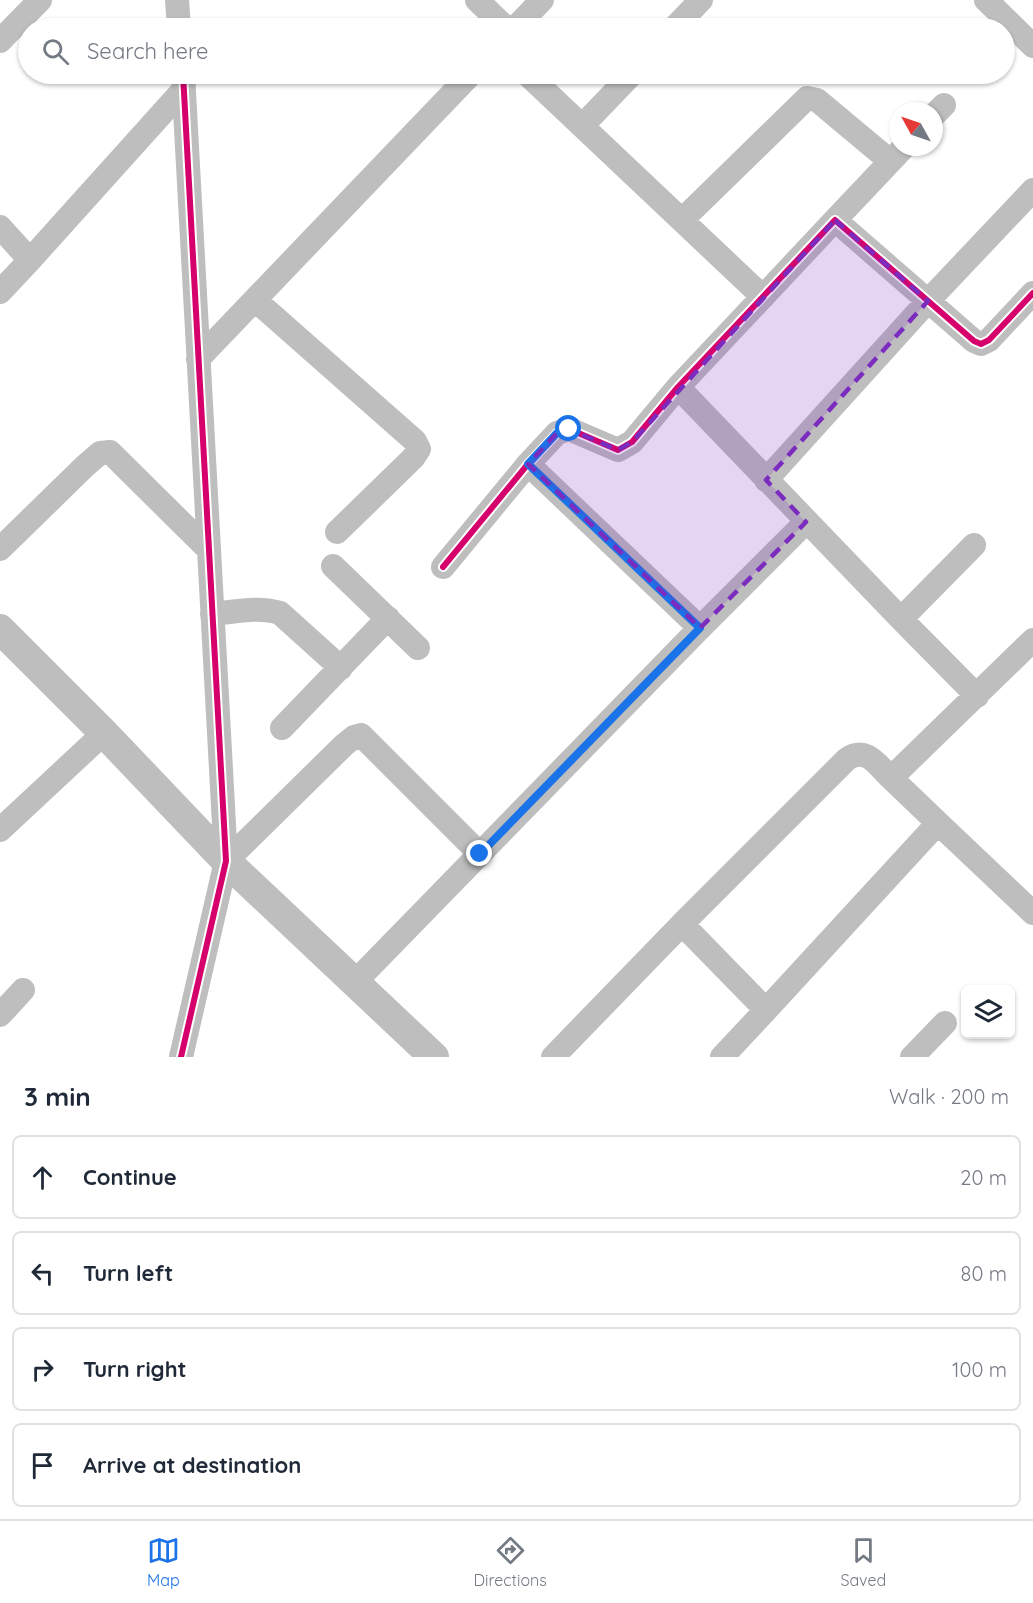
<!DOCTYPE html>
<meta charset="utf-8">
<style>
:root{--surface:#fff;--page:#f6f6f7;--text:#1f2937;--muted:#747a83;--line:#e0e1e3;--accent:#1a73e8}
body{margin:0;font-family:Quicksand,sans-serif;background:var(--page);color:var(--text)}
.controls{position:absolute;right:18px;bottom:18px;display:grid;overflow:hidden;border-radius:9px;box-shadow:0 2px 4px #0004}
.controls button{width:54px;height:54px;display:grid;place-items:center;padding:0;border:0;border-bottom:2px solid var(--line);background:var(--surface);color:var(--text);font:30px sans-serif}
.compass{position:absolute;left:889px;top:102px;width:54px;height:54px;border-radius:50%;background:var(--surface);box-shadow:0 2px 4px #0004;rotate:310deg}
.stop{position:absolute;width:18px;height:18px;margin:-14px;border:4px solid #1a73e8;border-radius:50%;background:#fff}
.stop.end{background:#1a73e8;border-color:#fff;box-shadow:0 2px 6px #0008}
.list{margin:0;padding:0;list-style:none}
h2{display:flex;justify-content:space-between;align-items:center;height:78px;margin:0;padding:0 24px;font-size:26px}
h2 small{font-size:20px;font-weight:400;color:var(--muted)}
.list li{display:grid;grid-template-columns:39px 1fr auto;gap:18px;align-items:center;box-sizing:border-box;height:84px;margin:0 12px 12px;padding:0 12px;border:2px solid var(--line);border-radius:9px}
.list b{display:block;font-size:22px;white-space:nowrap}
.list em{font-size:20px;font-style:normal;color:var(--muted)}
.icon{flex:none;width:33px;height:33px;fill:none;stroke:currentColor;stroke-width:2;stroke-linecap:round;stroke-linejoin:round}
.map{position:relative;flex:none;width:1033px;height:1057px;overflow:hidden}
.search{position:absolute;background:var(--surface);box-shadow:0 2px 4px #0004;left:18px;right:18px;top:18px;height:66px;display:flex;align-items:center;gap:15px;box-sizing:border-box;padding:0 21px;border-radius:33px;color:var(--muted);font-size:22px}
.sheet{height:462px;background:var(--surface)}
nav{display:flex;justify-content:space-around;align-items:center;box-sizing:border-box;height:84px;border-top:2px solid var(--line);background:var(--surface);font-size:16px;color:var(--muted)}
nav a{display:grid;justify-items:center;gap:3px}
nav .on{color:var(--accent)}
.map>svg:first-child{display:block}
</style>
<div class="map">
<svg width="1033" height="1057" viewBox="0 0 1033 1057">
<rect width="100%" height="100%" fill="#fff"/>
<g fill="none" stroke-linecap="round" stroke-linejoin="round">
<path stroke="#bebebe" stroke-width="24" d="M177,0L179,28
M477,0L506,28
M986,0L1033,46
M515,28L542,0
M674,28L701,0
M0,41L40,0
M527,74L763,297
M934,115L944,105
M582,126L632,74
M682,220L807,98L817,100L890,161
M835,220L904,147
M0,227L30,260L0,292
M30,260L184,89
M255,300L407,434L415,441L419,449L413,458L337,532
M198,359L471,74
M678,387L901,619L977,696
M528,464L700,628
M766,480L928,301L1033,190
M0,549L85,466L100,453L110,452L209,550
M333,566L418,648
M443,567L528,464L557,433L569,429L618,450L632,442L678,387L835,220L974,341L981,344L989,340L1033,293
M212,614C234,612 259,606 280,613L341,668
M901,619L974,545
M282,728L388,618
M938,823L1033,913
M0,830L104,733
M226,861L344,745L354,737L361,735L480,854
M682,924L847,759C867,746 877,765 891,778
M354,983L700,628L806,522
M0,1015L23,990
M181,1057L226,861L183,74
M553,1057L682,924L766,1010L938,823L891,778L1033,640
M722,1057L766,1010
M912,1057L945,1023"/>
<path stroke="#bebebe" stroke-width="30" d="M0,629L104,733L226,861L434,1057"/>
<defs>
<path id="cycleway" d="M443,567L528,464L557,433L569,429L618,450L632,442L678,387L835,220L974,341L981,344L989,340L1033,293
M181,1057L226,861L183,74"/>
</defs>
<use href="#cycleway" stroke="#fff" stroke-width="10"/>
<use href="#cycleway" stroke="#d6006c" stroke-width="6"/>
</g>
<g fill="none" stroke-linecap="round" stroke-linejoin="round">
<path stroke="#1a73e8" stroke-width="8" d="M480,854L700,628L528,464L557,433L569,429"/>
</g>
<path fill="#7b2cbf" fill-opacity="0.2" stroke="#7b2cbf" stroke-width="4.5" stroke-dasharray="12 8" stroke-linejoin="round" d="M835,220L928,301L766,480L806,522L700,628L528,464L557,433L569,429L618,450L632,442Z"/>
</svg>
<div class="controls">
<button><svg class="icon" aria-label="layers" viewBox="0 0 24 24"><path d="M12 4l9 5-9 5-9-5zM3 14l9 5 9-5"/></svg></button>
</div>
<svg class="compass" viewBox="-18 -18 36 36"><path d="M0-13l5 13h-10z" fill="#e53935"/><path d="M0 13l5-13h-10z" fill="#747a83"/></svg>
<div class="stop" style="left:569px;top:429px"></div>
<div class="stop end" style="left:480px;top:854px"></div>
<div class="search"><svg class="icon" aria-label="search" viewBox="0 0 24 24"><circle cx="10" cy="10" r="6"/><path d="M15 15l6 6"/></svg>Search here</div>
</div>
<section class="sheet">
<h2>3 min<small>Walk · 200 m</small></h2>
<ul class="list">
<li><svg class="icon" aria-label="ahead" viewBox="0 0 24 24"><path d="M12 20V5M6 11l6-6 6 6"/></svg><div><b>Continue</b></div><em>20 m</em></li>
<li><svg class="icon" aria-label="left" viewBox="0 0 24 24"><path d="M17 20v-9H6M10 6l-5 5 5 5"/></svg><div><b>Turn left</b></div><em>80 m</em></li>
<li><svg class="icon" aria-label="right" viewBox="0 0 24 24"><path d="M7 20v-9h11M14 6l5 5-5 5"/></svg><div><b>Turn right</b></div><em>100 m</em></li>
<li><svg class="icon" aria-label="arrive" viewBox="0 0 24 24"><path d="M6 21V4h12l-3 4 3 4H6"/></svg><div><b>Arrive at destination</b></div></li>
</ul>
</section>
<nav>
<a class="on"><svg class="icon" aria-label="map" viewBox="0 0 24 24"><path d="M3 6l6-2 6 2 6-2v14l-6 2-6-2-6 2zM9 4v14M15 6v14"/></svg>Map</a>
<a><svg class="icon" aria-label="directions" viewBox="0 0 24 24"><path d="M12 3l9 9-9 9-9-9zM9 14v-3h6M13 9l2 2-2 2"/></svg>Directions</a>
<a><svg class="icon" aria-label="saved" viewBox="0 0 24 24"><path d="M7 4h10v16l-5-4-5 4z"/></svg>Saved</a>
</nav>
